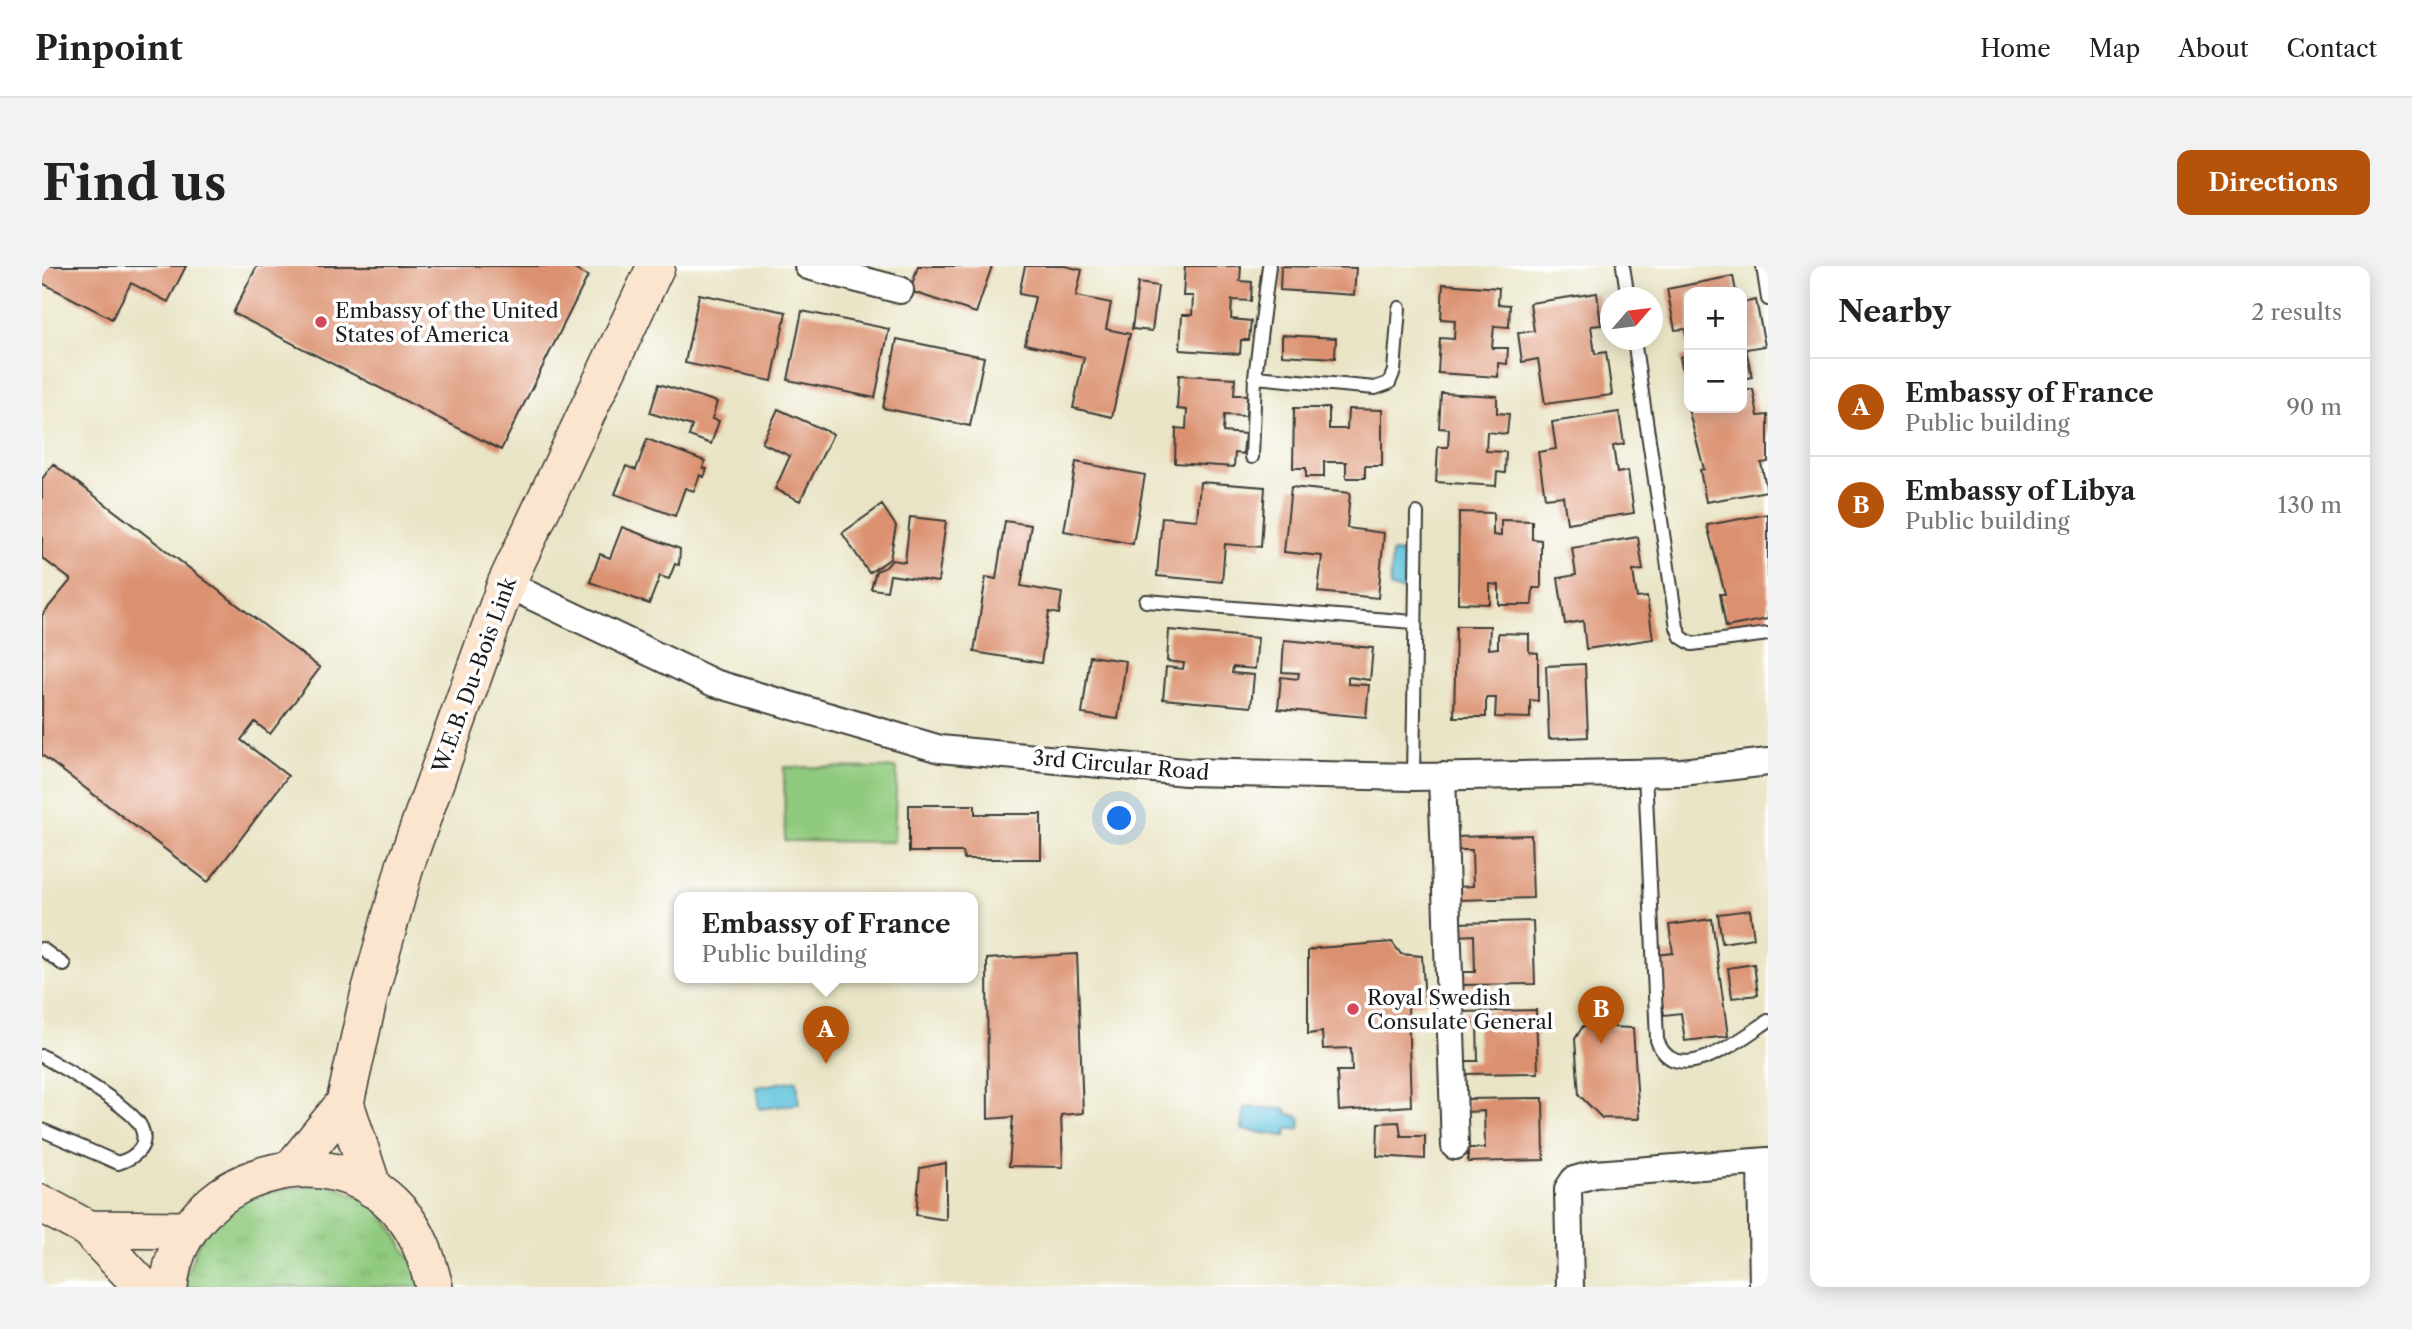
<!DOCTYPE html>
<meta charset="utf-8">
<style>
:root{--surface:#fff;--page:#f2f2f2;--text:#222;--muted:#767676;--line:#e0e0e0;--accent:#b45309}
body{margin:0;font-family:"Libre Caslon Text",serif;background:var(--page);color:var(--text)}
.controls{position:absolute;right:21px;top:21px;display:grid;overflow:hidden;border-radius:14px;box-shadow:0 4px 18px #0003}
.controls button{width:63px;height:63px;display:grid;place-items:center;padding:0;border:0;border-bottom:2px solid var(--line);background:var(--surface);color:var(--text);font:35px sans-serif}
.compass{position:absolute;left:1558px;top:21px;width:63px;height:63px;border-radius:50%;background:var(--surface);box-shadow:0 4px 18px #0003;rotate:62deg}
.you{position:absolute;left:1078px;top:553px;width:24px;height:24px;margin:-18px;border:5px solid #fff;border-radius:50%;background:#1a73e8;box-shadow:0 0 0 10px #1a73e833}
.badge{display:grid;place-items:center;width:46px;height:46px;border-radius:50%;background:var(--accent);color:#fff;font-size:23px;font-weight:700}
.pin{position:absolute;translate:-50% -58px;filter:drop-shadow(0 2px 4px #0008)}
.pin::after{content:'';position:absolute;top:37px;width:24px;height:21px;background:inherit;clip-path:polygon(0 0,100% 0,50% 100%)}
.popup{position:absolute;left:632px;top:626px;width:304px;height:91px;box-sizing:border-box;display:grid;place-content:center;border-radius:14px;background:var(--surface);filter:drop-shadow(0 2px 5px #0005);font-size:23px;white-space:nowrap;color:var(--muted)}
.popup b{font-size:26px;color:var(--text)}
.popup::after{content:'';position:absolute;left:50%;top:100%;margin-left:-14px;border:14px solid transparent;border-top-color:var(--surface)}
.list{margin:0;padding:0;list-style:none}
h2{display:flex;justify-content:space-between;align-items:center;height:91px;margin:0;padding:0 28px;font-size:30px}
h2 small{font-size:23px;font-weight:400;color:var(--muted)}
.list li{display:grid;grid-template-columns:46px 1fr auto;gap:21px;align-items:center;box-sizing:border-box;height:98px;padding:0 28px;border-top:2px solid var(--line)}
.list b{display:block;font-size:26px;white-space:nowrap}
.list p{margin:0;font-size:23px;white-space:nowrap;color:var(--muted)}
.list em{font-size:23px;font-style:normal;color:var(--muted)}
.map{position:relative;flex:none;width:1726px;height:1021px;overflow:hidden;border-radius:14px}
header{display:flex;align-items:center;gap:42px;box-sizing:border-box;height:98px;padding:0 35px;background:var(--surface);border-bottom:2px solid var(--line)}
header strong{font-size:33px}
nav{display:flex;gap:38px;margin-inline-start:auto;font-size:24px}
.intro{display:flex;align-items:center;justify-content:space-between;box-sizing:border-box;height:168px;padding:0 42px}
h1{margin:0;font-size:49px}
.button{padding:18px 32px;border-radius:14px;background:var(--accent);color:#fff;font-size:24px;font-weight:700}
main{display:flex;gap:42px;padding:0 42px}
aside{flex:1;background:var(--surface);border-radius:14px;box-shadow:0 4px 18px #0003}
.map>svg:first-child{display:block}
</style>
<header>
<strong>Pinpoint</strong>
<nav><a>Home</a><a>Map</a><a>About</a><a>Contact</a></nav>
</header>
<div class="intro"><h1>Find us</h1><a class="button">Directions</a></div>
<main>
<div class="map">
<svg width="1726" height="1021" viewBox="0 0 1726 1021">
<defs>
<pattern id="grass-tufts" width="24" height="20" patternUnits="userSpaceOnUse" patternTransform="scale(1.75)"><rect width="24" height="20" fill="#90ca7e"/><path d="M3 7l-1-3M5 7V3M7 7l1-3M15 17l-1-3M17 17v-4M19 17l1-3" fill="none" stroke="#7cad6c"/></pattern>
</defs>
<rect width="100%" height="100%" fill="#fff"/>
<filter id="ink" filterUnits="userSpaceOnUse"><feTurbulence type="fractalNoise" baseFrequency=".0143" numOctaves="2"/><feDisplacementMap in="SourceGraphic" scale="14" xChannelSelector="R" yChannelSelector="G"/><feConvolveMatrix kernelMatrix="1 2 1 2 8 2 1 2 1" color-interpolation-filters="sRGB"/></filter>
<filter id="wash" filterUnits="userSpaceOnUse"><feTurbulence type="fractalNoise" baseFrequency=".00686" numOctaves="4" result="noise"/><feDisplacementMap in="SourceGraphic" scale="28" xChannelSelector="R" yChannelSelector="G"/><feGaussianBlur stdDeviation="1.57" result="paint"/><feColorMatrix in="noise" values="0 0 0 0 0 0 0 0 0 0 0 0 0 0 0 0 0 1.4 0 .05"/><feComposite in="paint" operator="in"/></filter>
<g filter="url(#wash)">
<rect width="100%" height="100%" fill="#e9e4c5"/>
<path fill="url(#grass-tufts)" stroke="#56734d" stroke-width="2" d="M285,917L337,940L385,1021H140L159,970L201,930Z"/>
<path fill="#90ca7e" stroke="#56734d" stroke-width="2" d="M742,501L855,502L852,576L743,575Z"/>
<path fill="#5dc1db" stroke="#3c6e7c" stroke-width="2" d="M1350,286L1365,287L1363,324L1348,322Z
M755,814L757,838L717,843L714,821Z
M1203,841L1244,843L1245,847L1258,851L1259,858L1257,863H1245L1244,870L1200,864Z"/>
<g id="blocks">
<path fill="#db916f" d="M0,0H144L126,36L89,17L70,53L0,17Z
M215,0H526L546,10L459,184L191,47Z
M876,0H950L934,47L868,25Z
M983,0H1023L1040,4L1034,30L1069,37L1064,63L1088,68L1070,151L1031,142L1042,91L983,78L993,31L977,28Z
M1143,0H1199L1198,15L1210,16L1209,35L1190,34L1189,53L1209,55L1207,74H1199L1198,88L1138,84L1140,49H1150L1151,30H1141Z
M1239,0L1314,2L1312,29L1238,24Z
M1691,10L1694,26H1647L1646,80L1643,63L1633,64L1625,23Z
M1096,17L1116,20L1110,65L1090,63Z
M1401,18L1457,22L1456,38L1468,39L1467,61L1452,60L1450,82H1466L1465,98L1456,97V111L1396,107L1398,72L1412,73L1413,54L1399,53Z
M1555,27L1559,59L1549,60L1553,88L1564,86L1570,129L1503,138L1496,93L1480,96L1476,67L1492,65L1488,37Z
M657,28L744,46L730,115L643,97Z
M1714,34L1723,80L1704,83L1710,111L1700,113V37Z
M760,45L847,63L833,132L746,114Z
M1240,69L1294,72L1293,92L1240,89Z
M855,73L942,91L928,160L841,142Z
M1647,89V122L1644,123L1638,91Z
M1137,109L1193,112L1192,129H1205L1204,150L1182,149L1181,166L1203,168L1201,188L1193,187L1192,201L1133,197L1134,162L1144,163L1145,144L1135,143Z
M617,118L675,136L670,153L677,155L669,178L647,170L650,160L608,147Z
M1711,123L1716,150L1726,149V196L1719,197L1725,225L1664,236L1658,204L1662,203L1644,135H1647V142H1700V125Z
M1399,127L1455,130V147L1467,148L1465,168L1445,166L1444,185L1464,186L1463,207L1455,206L1454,220L1394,216L1396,181H1406L1407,163L1397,162Z
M1252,142H1287V163H1305L1306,143L1340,144V200H1323V212H1304V196H1282V211H1264V202H1251Z
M736,143L791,168L758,235L733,223L748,190L720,177Z
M1577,146L1582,178L1571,180L1575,207L1586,205L1592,247L1525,257L1521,230L1503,232L1496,186L1514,183L1510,156Z
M605,173L663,195L661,202L665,203L662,211L658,209L652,225L643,222L633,250L573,228L584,200L594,204Z
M1034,196L1103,209L1091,278L1022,265Z
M11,198L278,402L228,468L213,456L199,474L246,510L166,616L0,489V349L29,314L0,292V213Z
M1158,216L1223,221L1219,281L1183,278L1180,316L1115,310L1120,251L1155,254Z
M1249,221L1308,227L1305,262L1342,267L1336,332L1276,326L1280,290L1242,286Z
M840,239L854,260L848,293L827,307L800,267Z
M1417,246L1451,247V269L1459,270V254L1490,255V273L1499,274V322H1491L1490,339H1457V319L1448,318V338L1416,337Z
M1726,248V353L1684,361L1678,328H1683L1665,259Z
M868,251L904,255L896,316L848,309L845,325L829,323L834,305L844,301L850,294L863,296Z
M963,255L989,259L979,320L1020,327L1017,348L1007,346L999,397L932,386L944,311L954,313Z
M580,261L638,283L637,299L633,298L627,313L618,310L607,338L548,316L558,288L568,292Z
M1596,271L1601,304L1591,305L1595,332L1605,331L1611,373L1544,383L1541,355L1523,358L1516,312L1534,309L1530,282Z
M1414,360H1448L1447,383L1456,382V367L1487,368V386L1496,387V435L1488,434V452L1453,451L1454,432H1444V451H1412Z
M1127,364L1216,372L1213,403L1191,401L1190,407L1212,409L1209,441L1121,433L1124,401L1141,403L1142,397L1125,395Z
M1242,374L1331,382L1328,414L1306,411V418L1327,419L1324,451L1236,443L1239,411L1256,413L1257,407L1240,406Z
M1048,390L1084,395L1076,453L1040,448Z
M1543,398L1546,471L1507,473L1504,400Z
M867,539H933V548H999V593H922L921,586H867Z
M1489,569L1491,632L1415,634V621L1431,620L1430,584H1414L1413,571Z
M1708,644L1712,672L1680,677L1676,648Z
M1670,653L1686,770L1643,775L1639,747L1622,749L1613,689L1631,687L1627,659Z
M1491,655L1493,718L1417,719V706H1433L1432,669L1416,670L1415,657Z
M1350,676L1359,688L1380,690L1383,736L1366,740L1369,840L1297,845L1295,805H1310L1309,782L1281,783L1280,766L1266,768V685L1275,682Z
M1035,688L1041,847L1019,849L1021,901L967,900L971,851L946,853L945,693Z
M1712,698L1716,729L1690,732L1686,702Z
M1494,744L1496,807L1421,808L1420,795H1436L1435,758H1419V746Z
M1541,760L1591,762L1597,853L1560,852L1537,829L1533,773Z
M1501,832L1502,894L1426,896V882H1443L1442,845L1425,846V833Z
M1357,856L1359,870H1383V893L1335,890L1336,857Z
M904,897V954L874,949L878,902Z"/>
</g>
</g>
<g filter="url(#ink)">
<use href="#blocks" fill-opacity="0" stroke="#3b3a35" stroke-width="2"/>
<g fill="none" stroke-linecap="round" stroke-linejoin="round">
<defs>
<path id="lane" d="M1581,0L1586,32
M1721,0L1726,33
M1592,74L1635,361L1639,371L1650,378L1726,368
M1213,111L1333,122L1347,117L1352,105L1357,42
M1210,191L1213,111L1227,0
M1104,335L1372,356
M1603,507L1615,774C1633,825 1699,773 1726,755
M1371,511L1375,247
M0,683L22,699
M0,790C20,801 91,842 99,861C108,881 92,892 76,897L0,864"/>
<path id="street" d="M766,0L858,24
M464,318L672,417L898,483L1144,506L1371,511L1640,506L1726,496
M1400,510L1413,880
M1719,896L1721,1021
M1528,1021L1526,923L1532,914L1553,908L1726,895"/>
<path id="secondary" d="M303,837L331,923
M250,902L303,837L327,730L363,600L464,318L614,0
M0,938L46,963L101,1021
M46,963L145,964
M127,1021C137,907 294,859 364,953C379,974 386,996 392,1021"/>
</defs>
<use href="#lane" stroke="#3b3a35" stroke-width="16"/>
<use href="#street" stroke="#3b3a35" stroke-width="30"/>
<use href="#secondary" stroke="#3b3a35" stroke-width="40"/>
<use href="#lane" stroke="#fff" stroke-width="12"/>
<use href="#street" stroke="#fff" stroke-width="26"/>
<use href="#secondary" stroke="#fbe5cf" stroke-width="37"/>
</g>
</g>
<g fill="#d1495b" stroke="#fff" stroke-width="2.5">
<circle cx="279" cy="56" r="7"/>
<circle cx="1311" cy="743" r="7"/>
</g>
<g text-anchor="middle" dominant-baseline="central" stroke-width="7" stroke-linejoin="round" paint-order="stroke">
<g font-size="21" fill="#1c1c1c" stroke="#fff" text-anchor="start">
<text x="293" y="44">Embassy of the United<tspan x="293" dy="24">States of America</tspan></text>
<text x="1325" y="731">Royal Swedish<tspan x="1325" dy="24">Consulate General</tspan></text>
</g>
<g font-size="21" fill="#1c1c1c" stroke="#fff">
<text transform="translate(432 409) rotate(-70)">W.E.B. Du-Bois Link</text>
<text transform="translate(1079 499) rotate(5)">3rd Circular Road</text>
</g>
</g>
</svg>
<div class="controls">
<button>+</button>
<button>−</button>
</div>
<svg class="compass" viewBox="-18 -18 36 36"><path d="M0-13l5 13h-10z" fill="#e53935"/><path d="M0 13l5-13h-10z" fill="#767676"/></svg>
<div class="you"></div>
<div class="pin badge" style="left:784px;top:798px">A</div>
<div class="popup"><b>Embassy of France</b>Public building</div>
<div class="pin badge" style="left:1559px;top:778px">B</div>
</div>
<aside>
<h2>Nearby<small>2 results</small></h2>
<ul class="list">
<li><span class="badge">A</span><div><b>Embassy of France</b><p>Public building</p></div><em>90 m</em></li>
<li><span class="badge">B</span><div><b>Embassy of Libya</b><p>Public building</p></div><em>130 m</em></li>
</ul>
</aside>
</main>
